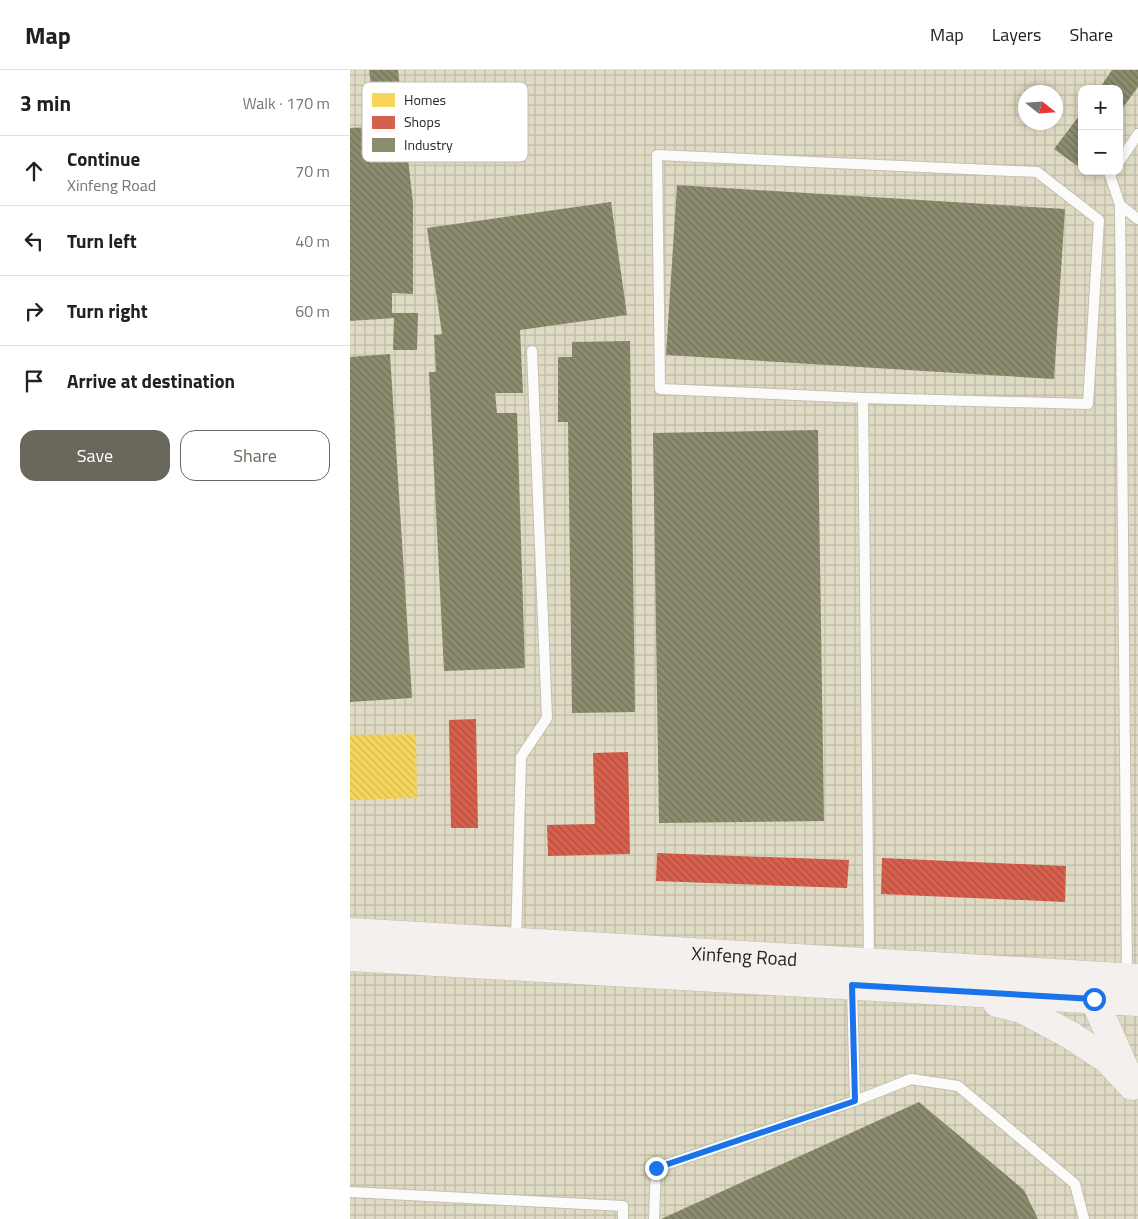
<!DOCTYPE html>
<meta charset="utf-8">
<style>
:root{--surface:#fff;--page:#f6f6f6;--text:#202124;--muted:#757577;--line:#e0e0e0;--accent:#6a685d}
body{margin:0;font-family:"Titillium Web",sans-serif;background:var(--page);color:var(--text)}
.controls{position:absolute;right:15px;top:15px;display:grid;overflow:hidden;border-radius:10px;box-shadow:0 2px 8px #0003}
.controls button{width:45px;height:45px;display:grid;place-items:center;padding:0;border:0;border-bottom:1px solid var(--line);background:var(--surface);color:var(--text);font:25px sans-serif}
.compass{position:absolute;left:668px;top:15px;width:45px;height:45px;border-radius:50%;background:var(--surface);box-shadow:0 2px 8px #0003;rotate:107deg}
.stop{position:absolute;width:15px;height:15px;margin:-11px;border:4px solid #1a73e8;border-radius:50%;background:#fff}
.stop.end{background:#1a73e8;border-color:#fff;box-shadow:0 1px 5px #0008}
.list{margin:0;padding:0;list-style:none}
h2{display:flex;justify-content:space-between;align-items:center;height:65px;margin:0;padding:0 20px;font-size:21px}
h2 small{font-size:16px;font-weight:400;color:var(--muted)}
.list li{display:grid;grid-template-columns:32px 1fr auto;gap:15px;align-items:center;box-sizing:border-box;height:70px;padding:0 20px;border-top:1px solid var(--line)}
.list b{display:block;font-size:19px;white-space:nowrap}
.list p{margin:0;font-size:16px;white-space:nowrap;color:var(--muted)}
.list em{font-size:16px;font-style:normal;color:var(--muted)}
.actions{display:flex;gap:10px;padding:15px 20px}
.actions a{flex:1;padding:11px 0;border:1px solid var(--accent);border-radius:15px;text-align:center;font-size:18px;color:var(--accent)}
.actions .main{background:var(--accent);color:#fff}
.icon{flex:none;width:28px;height:28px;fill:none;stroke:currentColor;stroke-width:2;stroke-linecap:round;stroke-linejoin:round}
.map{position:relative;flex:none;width:788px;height:1149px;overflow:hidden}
header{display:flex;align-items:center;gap:30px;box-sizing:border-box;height:70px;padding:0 25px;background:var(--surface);border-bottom:1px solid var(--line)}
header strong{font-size:24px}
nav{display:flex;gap:28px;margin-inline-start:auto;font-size:18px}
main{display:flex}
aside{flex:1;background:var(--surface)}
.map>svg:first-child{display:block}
</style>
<header>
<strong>Map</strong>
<nav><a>Map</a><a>Layers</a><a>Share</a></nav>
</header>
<main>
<aside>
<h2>3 min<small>Walk · 170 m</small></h2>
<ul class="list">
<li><svg class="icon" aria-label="ahead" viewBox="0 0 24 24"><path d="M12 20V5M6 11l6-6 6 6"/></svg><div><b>Continue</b><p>Xinfeng Road</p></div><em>70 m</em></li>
<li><svg class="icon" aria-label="left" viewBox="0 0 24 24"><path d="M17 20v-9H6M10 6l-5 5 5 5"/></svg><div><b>Turn left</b></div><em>40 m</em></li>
<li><svg class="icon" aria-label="right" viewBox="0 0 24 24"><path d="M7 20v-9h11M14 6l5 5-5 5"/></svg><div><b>Turn right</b></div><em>60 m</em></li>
<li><svg class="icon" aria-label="arrive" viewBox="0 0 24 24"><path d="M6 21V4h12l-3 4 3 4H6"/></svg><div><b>Arrive at destination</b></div></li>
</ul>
<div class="actions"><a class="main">Save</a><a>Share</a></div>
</aside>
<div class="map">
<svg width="788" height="1149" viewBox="0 0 788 1149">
<defs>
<pattern id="industrial-grid" width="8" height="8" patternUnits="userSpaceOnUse" patternTransform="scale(1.25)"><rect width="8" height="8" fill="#dfdac4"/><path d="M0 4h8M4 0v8" fill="none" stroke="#bfbba8"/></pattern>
<pattern id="homes-back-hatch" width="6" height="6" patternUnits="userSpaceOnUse" patternTransform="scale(1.25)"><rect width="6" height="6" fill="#f6d55c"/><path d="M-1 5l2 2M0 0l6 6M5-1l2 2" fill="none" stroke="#d3b750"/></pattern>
<pattern id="shops-back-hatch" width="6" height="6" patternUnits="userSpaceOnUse" patternTransform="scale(1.25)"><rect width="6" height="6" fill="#d6604d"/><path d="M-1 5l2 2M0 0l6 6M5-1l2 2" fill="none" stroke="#ae4f3f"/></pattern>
<pattern id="industry-back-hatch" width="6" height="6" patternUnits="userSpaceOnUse" patternTransform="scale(1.25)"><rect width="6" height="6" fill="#8c8c6e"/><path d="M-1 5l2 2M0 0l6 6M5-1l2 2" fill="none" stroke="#72725a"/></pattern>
</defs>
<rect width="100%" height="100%" fill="#e5e2d4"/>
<path fill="url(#industrial-grid)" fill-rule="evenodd" d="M0,0H788V1149H0ZM732,19H769V101H732ZM676,22H706V52H676Z"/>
<path fill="url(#homes-back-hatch)" d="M66,664L67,728L0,730V665Z"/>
<path fill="url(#shops-back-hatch)" d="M126,649L128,758H101L99,650Z
M278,682L280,784L198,786L197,755L245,754L243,683Z
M307,783L499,790L497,818L306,811Z
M532,788L716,796L715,832L531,824Z"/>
<path fill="url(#industry-back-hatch)" d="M19,0H48L63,133V224L42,223V243H68L67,280H43L44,248L0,251V58L20,57L21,71H28Z
M762,0H788V17L769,43V19H749Z
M732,42V93L729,97L704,79Z
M327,115L715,139L704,309L316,285Z
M261,132L277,245L170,260L173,323H145L147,343H167L175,598L94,601L79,302H86L84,265L92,264L77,158Z
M280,271L285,642L222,643L218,352H208V287H222V272Z
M40,284L62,628L0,632V287Z
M468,360L474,751L309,753L303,363Z
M569,1032L674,1120L688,1149H311Z"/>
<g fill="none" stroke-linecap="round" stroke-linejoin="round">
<defs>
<path id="service" d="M307,85L687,102L749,150L738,334L513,328L310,319Z
M769,92L788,64
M763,101L760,105L770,135L777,906
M770,135L788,149
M513,328L519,891
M166,872L171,687L197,648L182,281
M505,1031L561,1009L608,1016L725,1114L734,1149
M0,1122L273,1136V1149
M304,1149L306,1098L505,1031L502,916"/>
<g id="secondary">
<path id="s1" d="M0,862L788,908"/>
<path d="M0,887L788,932"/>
<path d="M738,915L777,1004"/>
<path d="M647,933L672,939L720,965L757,989L782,1016"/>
</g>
</defs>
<use href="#service" stroke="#c3c0b6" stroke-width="12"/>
<use href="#secondary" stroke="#c3c0b6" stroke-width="29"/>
<use href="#service" stroke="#fbfbf9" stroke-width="10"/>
<use href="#secondary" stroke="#f3f0ee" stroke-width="28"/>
</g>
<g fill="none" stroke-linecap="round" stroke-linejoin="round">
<path stroke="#1a73e8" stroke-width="6" d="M306,1098L505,1031L502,915L744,929"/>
</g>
<g text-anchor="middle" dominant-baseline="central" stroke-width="5" stroke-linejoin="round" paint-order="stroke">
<g font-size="19" fill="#28261d" stroke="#fff">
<text stroke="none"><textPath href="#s1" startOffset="395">Xinfeng Road</textPath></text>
</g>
</g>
<rect x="12" y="12" width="166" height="80" rx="8" fill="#fff" stroke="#bebebb" stroke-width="1"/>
<rect x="22" y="23" width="23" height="14" fill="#f6d55c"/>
<rect x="22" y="46" width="23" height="13" fill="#d6604d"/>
<rect x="22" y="68" width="23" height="14" fill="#8c8c6e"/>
<g font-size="14" fill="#28261d">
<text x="54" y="35">Homes</text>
<text x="54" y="57">Shops</text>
<text x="54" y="80">Industry</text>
</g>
</svg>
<div class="controls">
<button>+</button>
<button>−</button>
</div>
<svg class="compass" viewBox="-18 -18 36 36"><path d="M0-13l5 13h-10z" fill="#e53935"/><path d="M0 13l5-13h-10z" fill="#757577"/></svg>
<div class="stop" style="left:744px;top:929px"></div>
<div class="stop end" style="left:306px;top:1098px"></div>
</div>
</main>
